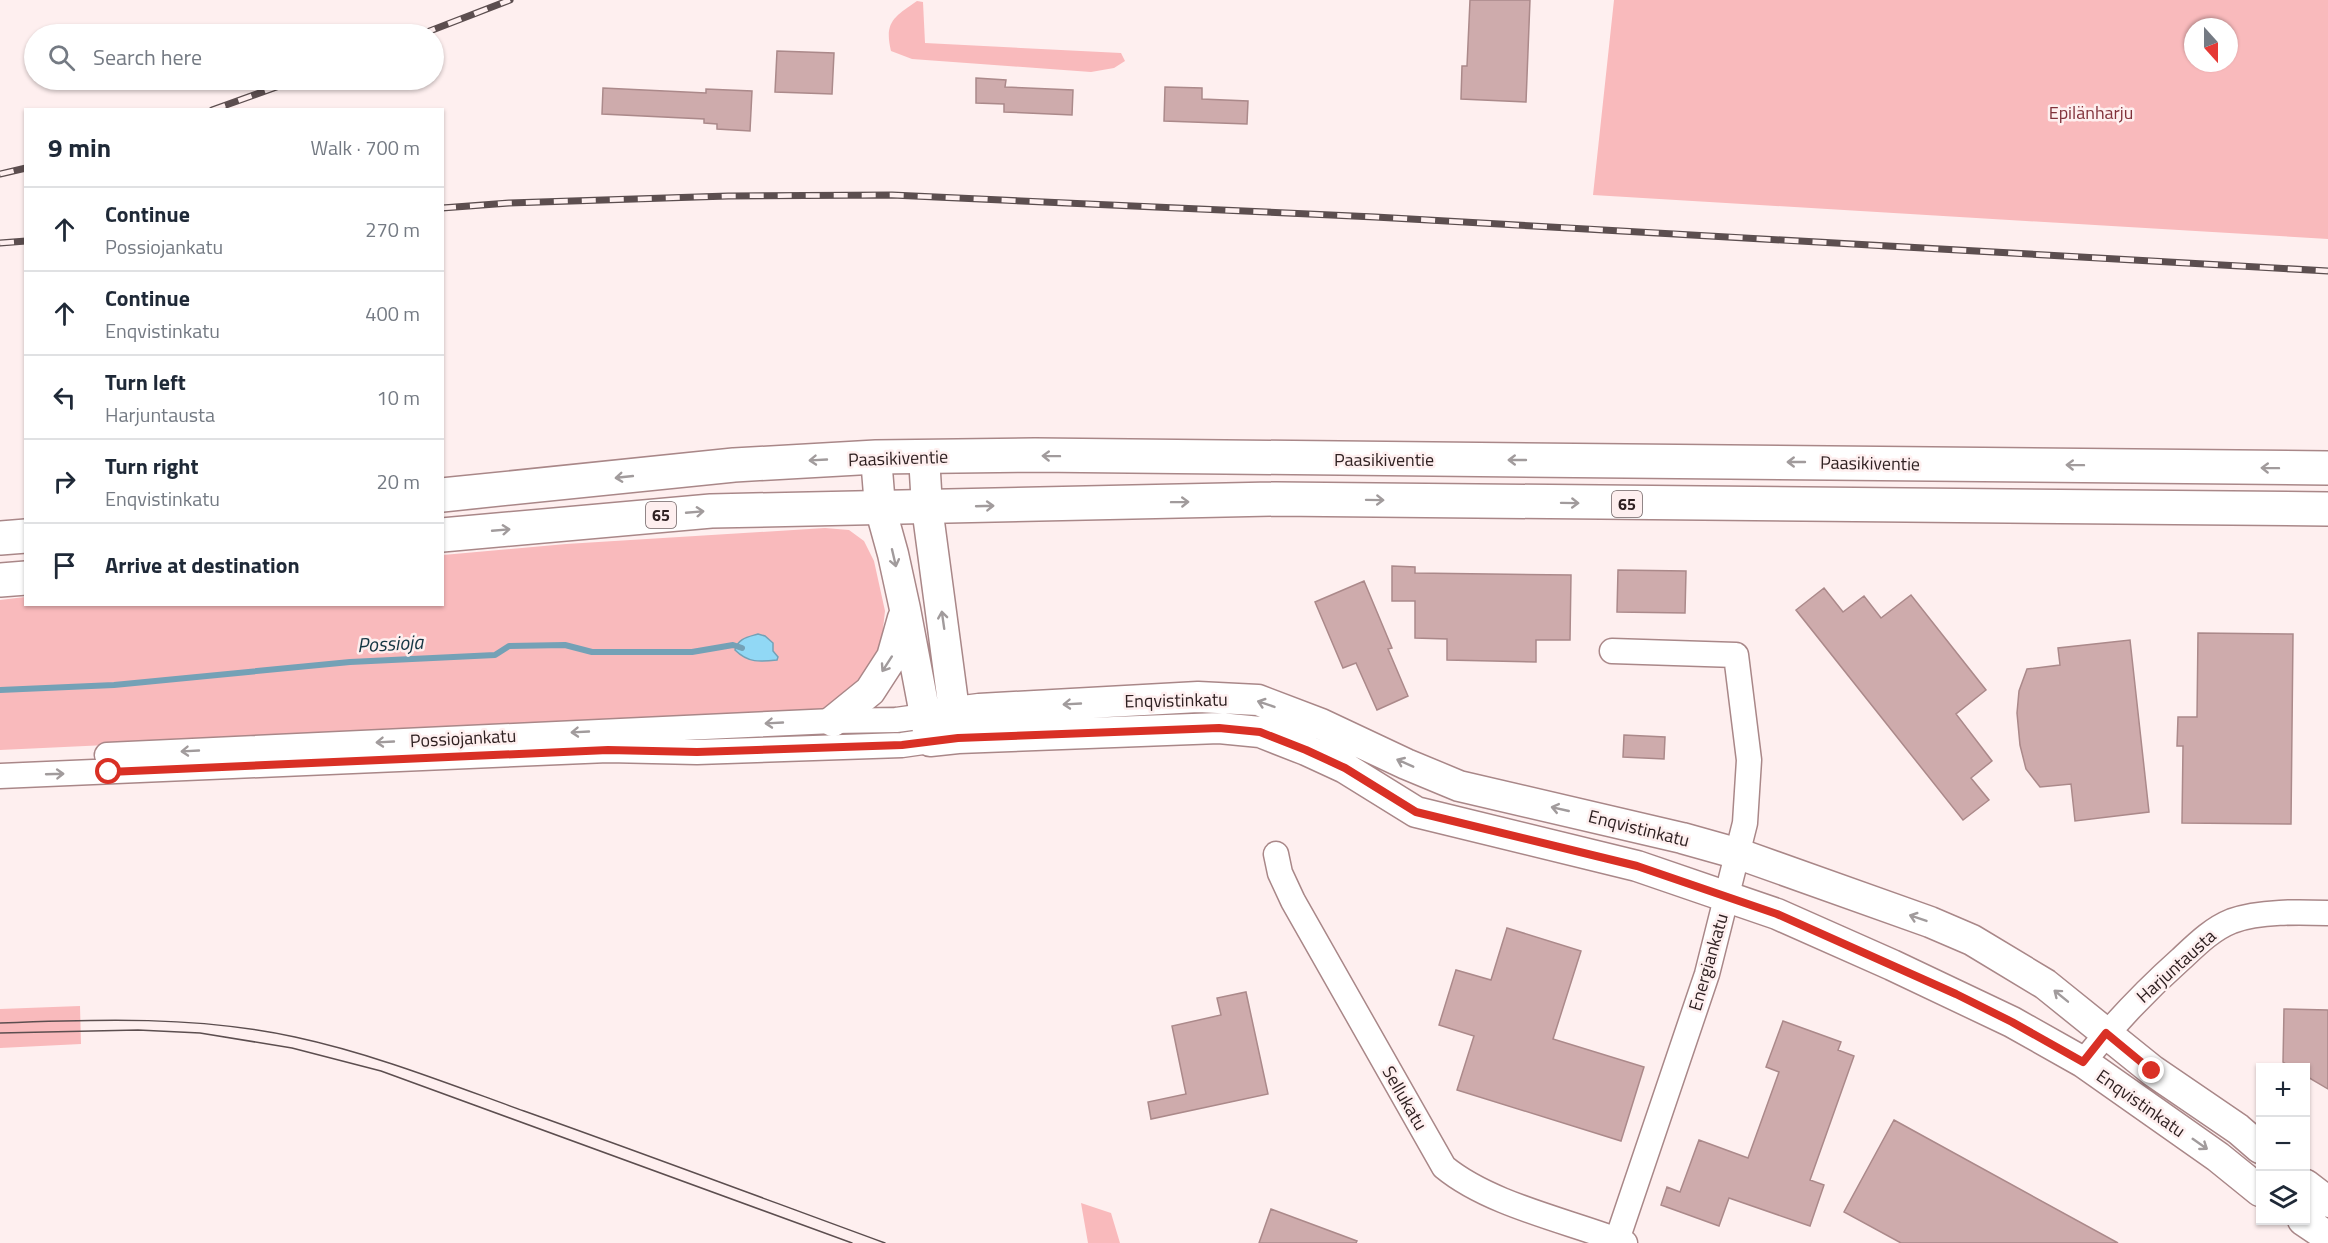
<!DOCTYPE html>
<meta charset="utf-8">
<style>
:root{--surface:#fff;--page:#f6f6f7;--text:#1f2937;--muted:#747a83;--line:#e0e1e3}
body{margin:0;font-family:"Titillium Web",sans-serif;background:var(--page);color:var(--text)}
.controls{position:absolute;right:18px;bottom:18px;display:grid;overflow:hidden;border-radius:0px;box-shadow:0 2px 4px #0004}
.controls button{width:54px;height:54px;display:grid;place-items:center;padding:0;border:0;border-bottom:2px solid var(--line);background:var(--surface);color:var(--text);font:30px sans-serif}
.compass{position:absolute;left:2184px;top:18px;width:54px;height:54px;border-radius:50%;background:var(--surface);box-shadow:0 2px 4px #0004;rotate:159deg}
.stop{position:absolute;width:18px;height:18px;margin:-14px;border:4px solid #d93025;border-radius:50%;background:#fff}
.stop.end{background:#d93025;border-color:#fff;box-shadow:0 2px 6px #0008}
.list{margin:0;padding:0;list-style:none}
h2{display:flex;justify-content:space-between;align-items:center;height:78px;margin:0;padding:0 24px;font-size:26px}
h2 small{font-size:20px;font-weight:400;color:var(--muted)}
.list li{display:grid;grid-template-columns:39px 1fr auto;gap:18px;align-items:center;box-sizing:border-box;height:84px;padding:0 24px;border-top:2px solid var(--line)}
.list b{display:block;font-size:22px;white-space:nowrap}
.list p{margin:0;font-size:20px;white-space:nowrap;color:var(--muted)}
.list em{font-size:20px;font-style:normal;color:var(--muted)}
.icon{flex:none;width:33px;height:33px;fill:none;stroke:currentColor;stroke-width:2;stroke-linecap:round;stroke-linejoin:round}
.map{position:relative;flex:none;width:2328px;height:1243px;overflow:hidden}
.search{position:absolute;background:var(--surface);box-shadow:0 2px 4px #0004;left:24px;top:24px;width:420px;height:66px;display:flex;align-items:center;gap:15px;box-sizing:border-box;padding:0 21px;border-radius:33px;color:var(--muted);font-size:22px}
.panel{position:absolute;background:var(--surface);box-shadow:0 2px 4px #0004;left:24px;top:108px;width:420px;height:498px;border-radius:0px}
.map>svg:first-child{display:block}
</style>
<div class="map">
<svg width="2328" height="1243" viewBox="0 0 2328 1243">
<rect width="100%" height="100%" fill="#feefef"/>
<path fill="#f9babc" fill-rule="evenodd" d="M1614,0H2328V239L1593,195ZM2193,27H2229V63H2193Z
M917,1L923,2L925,43L1121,53L1125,61L1114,68L1091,72L912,59L891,51C884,22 894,17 917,1Z
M825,528L849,530L864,541L874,561L885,611L880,655L853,693L819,712L0,750V600L25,597L26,604H442L443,555L566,544Z
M80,1006L81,1044L0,1048V1009Z
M1081,1203L1111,1213L1120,1243H1088Z"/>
<path fill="#91d8f5" stroke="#74a1b6" stroke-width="1.5" d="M758,634L765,636L773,643V651L778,657L777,660C760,662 748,663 735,650C738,638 748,637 758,634Z"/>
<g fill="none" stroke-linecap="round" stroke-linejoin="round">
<path stroke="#74a1b6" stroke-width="6" d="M0,690L114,685L350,662L495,655L509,646L565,645L592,652H692L733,645L742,648"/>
</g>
<path fill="#ceabac" stroke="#ab898a" stroke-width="1.5" d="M1470,0H1530L1526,102L1461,99L1462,66H1467Z
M777,51L834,53L832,94L775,92Z
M976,78L1006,80L1005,87L1073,90L1072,115L1004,112V104L976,103Z
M1165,87L1202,88V99L1248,101L1247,124L1164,121Z
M603,88L706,93V89L752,91L750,131L717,129V124L704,123V119L602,114Z
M1392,566L1415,567V573L1571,575L1570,640H1536V662L1447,660V639L1415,638V601H1392Z
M1618,570L1686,571L1685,613L1617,612Z
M1364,581L1392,648L1388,649L1408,696L1377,710L1356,663L1343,668L1315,602Z
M1824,588L1843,612L1864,596L1881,618L1911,595L1986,690L1956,714L1992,761L1971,778L1989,800L1963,820L1796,610Z
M2198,633L2293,634L2291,824L2182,823L2183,746H2177L2178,717H2197Z
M2130,640L2149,812L2075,821L2071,784L2040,787L2026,769L2020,745L2017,713L2019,691L2027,669L2060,665L2058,648Z
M1624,735L1665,737L1664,759L1623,757Z
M1507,928L1581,951L1553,1039L1644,1067L1621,1141L1457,1090L1474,1036L1439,1025L1456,970L1491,980Z
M1246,992L1268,1094L1151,1119L1148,1102L1186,1094L1172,1026L1221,1015L1217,998Z
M2284,1009L2328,1010V1089L2306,1076V1068H2292L2283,1062Z
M1783,1021L1841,1042L1838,1050L1854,1056L1810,1180L1824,1185L1810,1226L1729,1198L1719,1226L1661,1205L1667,1187L1680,1192L1699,1140L1748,1158L1779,1072L1766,1067Z
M1894,1120L2118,1243H1901L1844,1212Z
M1271,1209L1357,1241L1356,1243H1259Z"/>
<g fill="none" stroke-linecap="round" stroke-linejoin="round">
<defs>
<path id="minor" d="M1612,651L1736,655L1749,760L1745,823L1707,974L1617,1240
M107,755L833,721L896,720L925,716
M0,776L608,750L697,752L902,745L930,741
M1276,854L1280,873L1293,901L1444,1167C1490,1205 1569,1221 1625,1243
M2083,1062C2113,1025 2145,991 2181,959C2197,944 2212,929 2232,921C2259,911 2300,912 2328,913"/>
<path id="major" d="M924,456L927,507L957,733
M876,457L880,507L893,554L905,609L930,741L958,738L1219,728L1260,732L1306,750L1345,768L1416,812L1637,866L1777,914L1892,965L2012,1022L2083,1062L2218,1157L2260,1191
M925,716L979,709L1198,697L1258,700L1321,724L1406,764L1459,786L1682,838L1739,854L1930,922L1972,940L2045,984L2153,1071L2238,1129L2260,1148
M833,721L870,691L892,657L903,618
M2306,1185L2328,1202
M2303,1220L2328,1237"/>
<path id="highway" d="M442,495L734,465L876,457L1035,455L2328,468
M442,535L711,511L1276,499L2328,509
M0,538L26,536
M0,580L26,578"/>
</defs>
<use href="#minor" stroke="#a98788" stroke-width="27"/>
<use href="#major" stroke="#a98788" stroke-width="33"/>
<use href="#highway" stroke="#a98788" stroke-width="36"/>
<use href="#minor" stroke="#fff" stroke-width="24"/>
<use href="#major" stroke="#fff" stroke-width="30"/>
<use href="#highway" stroke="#fff" stroke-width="33"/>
<path stroke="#5c4e4f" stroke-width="1.5" d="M0,1023C99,1019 198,1016 295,1037C374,1054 449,1084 524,1111C645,1154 765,1199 885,1243
M0,1033L138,1030L200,1033L292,1048L381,1071L852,1243"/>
<defs>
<path id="rail" d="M422,34L510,0
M212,110L296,80
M0,174L26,168
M442,208L509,203L728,196L892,195L1375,217L2328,271
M0,243L26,241"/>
</defs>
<use href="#rail" stroke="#5c4e4f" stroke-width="7"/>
<use href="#rail" stroke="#feefef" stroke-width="4.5" stroke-dasharray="14" stroke-linecap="butt"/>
</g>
<defs><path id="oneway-shaft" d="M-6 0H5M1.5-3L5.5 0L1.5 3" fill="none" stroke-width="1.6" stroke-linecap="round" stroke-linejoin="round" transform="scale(1.5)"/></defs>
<g stroke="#a19b9c">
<use href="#oneway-shaft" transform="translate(1051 456) rotate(-179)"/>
<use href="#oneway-shaft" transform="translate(818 460) rotate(177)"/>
<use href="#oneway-shaft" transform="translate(1517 460) rotate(-180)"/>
<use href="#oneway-shaft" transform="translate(1796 462) rotate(-180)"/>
<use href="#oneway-shaft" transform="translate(2075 465) rotate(-179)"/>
<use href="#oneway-shaft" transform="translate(2270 468) rotate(-179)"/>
<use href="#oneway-shaft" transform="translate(624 477) rotate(174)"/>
<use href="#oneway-shaft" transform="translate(1375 500) rotate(1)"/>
<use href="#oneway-shaft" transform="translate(1180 502) rotate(-1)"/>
<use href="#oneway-shaft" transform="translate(1570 503) rotate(1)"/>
<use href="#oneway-shaft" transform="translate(985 506) rotate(-2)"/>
<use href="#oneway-shaft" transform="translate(695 512) rotate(-5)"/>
<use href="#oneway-shaft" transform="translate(501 530) rotate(-5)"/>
<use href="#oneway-shaft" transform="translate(894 558) rotate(77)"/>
<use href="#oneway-shaft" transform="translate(943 620) rotate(-98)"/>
<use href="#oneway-shaft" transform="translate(887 664) rotate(123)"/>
<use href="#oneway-shaft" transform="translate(1072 704) rotate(177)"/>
<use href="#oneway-shaft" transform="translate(1266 704) rotate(-161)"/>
<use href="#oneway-shaft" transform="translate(774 723) rotate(177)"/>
<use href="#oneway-shaft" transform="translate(580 732) rotate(177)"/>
<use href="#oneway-shaft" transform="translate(385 742) rotate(177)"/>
<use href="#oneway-shaft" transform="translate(190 751) rotate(177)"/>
<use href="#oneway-shaft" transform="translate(1405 763) rotate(-156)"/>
<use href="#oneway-shaft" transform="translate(55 774) rotate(-2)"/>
<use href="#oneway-shaft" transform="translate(1560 809) rotate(-167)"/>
<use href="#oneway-shaft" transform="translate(1918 918) rotate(-161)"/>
<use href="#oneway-shaft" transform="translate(2061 996) rotate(-141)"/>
<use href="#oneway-shaft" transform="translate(2200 1144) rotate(35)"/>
</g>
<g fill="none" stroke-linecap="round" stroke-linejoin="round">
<path stroke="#d93025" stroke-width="8" d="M109,772L608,750L697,752L902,745L958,738L1219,728L1260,732L1306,750L1345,768L1416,812L1637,866L1777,914L1956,994L2012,1022L2083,1062L2106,1033L2152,1071"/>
</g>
<g text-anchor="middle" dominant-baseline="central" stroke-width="5" stroke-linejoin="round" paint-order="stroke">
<g fill="#feefef" stroke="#6d5f60" stroke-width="1.5">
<rect x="1612" y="491" width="30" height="26" rx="4.5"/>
<rect x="646" y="502" width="30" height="26" rx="4.5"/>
</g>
<g font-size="16" font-weight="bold" fill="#2f2122">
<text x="1627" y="504">65</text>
<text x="661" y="515">65</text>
</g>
<g font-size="18" fill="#81313a" stroke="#feefef">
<text x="2091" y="112">Epilänharju</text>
</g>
<g font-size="18" fill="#2f2122" stroke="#feefef">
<text transform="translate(898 458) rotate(-2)">Paasikiventie</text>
<text x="1384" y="459">Paasikiventie</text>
<text transform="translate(1870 463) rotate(1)">Paasikiventie</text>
<text transform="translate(1176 700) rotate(-1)">Enqvistinkatu</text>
<text transform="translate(463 738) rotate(-3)">Possiojankatu</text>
<text transform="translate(1639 828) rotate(14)">Enqvistinkatu</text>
<text transform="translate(1708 962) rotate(-74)">Energiankatu</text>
<text transform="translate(2176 966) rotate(-42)">Harjuntausta</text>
<text transform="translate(1405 1098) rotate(60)">Sellukatu</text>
<text transform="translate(2141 1103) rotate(35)">Enqvistinkatu</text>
</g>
<g font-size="20" font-style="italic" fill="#153643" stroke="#feefef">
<text transform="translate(390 643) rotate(-3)">Possioja</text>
</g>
</g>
</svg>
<div class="controls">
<button>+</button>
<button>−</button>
<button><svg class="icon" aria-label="layers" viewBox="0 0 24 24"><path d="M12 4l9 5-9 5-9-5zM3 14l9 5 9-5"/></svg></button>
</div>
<svg class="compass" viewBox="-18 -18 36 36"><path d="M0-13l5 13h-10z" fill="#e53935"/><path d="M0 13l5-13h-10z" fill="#747a83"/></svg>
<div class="stop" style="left:109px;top:772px"></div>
<div class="stop end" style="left:2152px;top:1071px"></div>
<div class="search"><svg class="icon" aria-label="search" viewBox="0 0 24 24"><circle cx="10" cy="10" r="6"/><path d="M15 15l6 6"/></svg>Search here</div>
<section class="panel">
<h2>9 min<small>Walk · 700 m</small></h2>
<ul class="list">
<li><svg class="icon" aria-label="ahead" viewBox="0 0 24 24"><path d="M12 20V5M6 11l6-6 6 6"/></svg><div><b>Continue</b><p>Possiojankatu</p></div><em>270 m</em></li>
<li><svg class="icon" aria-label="ahead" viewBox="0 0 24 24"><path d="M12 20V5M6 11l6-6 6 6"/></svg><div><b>Continue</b><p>Enqvistinkatu</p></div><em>400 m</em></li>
<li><svg class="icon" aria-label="left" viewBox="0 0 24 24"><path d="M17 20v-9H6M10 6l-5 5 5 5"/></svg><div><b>Turn left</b><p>Harjuntausta</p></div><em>10 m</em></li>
<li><svg class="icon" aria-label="right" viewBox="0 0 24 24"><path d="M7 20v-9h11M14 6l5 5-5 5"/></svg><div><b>Turn right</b><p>Enqvistinkatu</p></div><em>20 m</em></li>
<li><svg class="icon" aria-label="arrive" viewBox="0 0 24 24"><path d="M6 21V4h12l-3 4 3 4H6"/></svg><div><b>Arrive at destination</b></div></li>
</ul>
</section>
</div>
